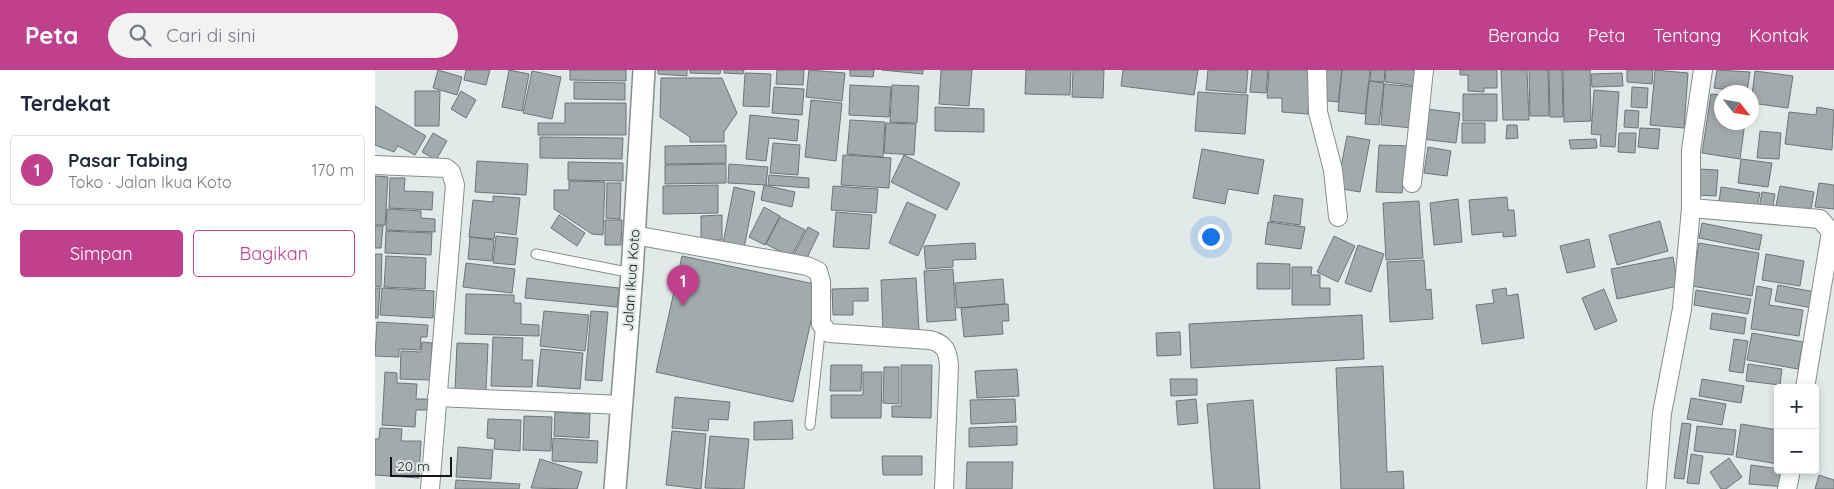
<!DOCTYPE html>
<html lang="id">
<meta charset="utf-8">
<style>
:root{--surface:#fff;--page:#f2f2f3;--text:#1f2937;--muted:#747a83;--line:#e0e1e3;--accent:#bf418e}
body{margin:0;font-family:Quicksand,sans-serif;background:var(--page);color:var(--text)}
.controls{position:absolute;right:15px;bottom:15px;display:grid;overflow:hidden;border-radius:5px;box-shadow:0 2px 8px #0003}
.controls button{width:45px;height:45px;display:grid;place-items:center;padding:0;border:0;border-bottom:1px solid var(--line);background:var(--surface);color:var(--text);font:25px sans-serif}
.compass{position:absolute;left:1339px;top:15px;width:45px;height:45px;border-radius:50%;background:var(--surface);box-shadow:0 2px 8px #0003;rotate:121deg}
.scale{position:absolute;left:15px;bottom:12px;width:62px;box-sizing:border-box;padding-left:5px;border:2px solid #151817;border-top:0;font-size:14px;line-height:18px;white-space:nowrap;color:#151817;-webkit-text-stroke:4px #e1eae9;paint-order:stroke}
.you{position:absolute;left:835px;top:166px;width:18px;height:18px;margin:-12px;border:4px solid #fff;border-radius:50%;background:#1a73e8;box-shadow:0 0 0 8px #1a73e833}
.badge{display:grid;place-items:center;width:32px;height:32px;border-radius:50%;background:var(--accent);color:#fff;font-size:16px;font-weight:700}
.pin{position:absolute;translate:-50% -41px;filter:drop-shadow(0 1px 2px #0008)}
.pin::after{content:'';position:absolute;top:26px;width:18px;height:15px;background:inherit;clip-path:polygon(0 0,100% 0,50% 100%)}
.list{margin:0;padding:0;list-style:none}
h2{display:flex;justify-content:space-between;align-items:center;height:65px;margin:0;padding:0 20px;font-size:21px}
h2 small{font-size:16px;font-weight:400;color:var(--muted)}
.list li{display:grid;grid-template-columns:32px 1fr auto;gap:15px;align-items:center;box-sizing:border-box;height:70px;margin:0 10px 10px;padding:0 10px;border:1px solid var(--line);border-radius:5px}
.list b{display:block;font-size:19px;white-space:nowrap}
.list p{margin:0;font-size:16px;white-space:nowrap;color:var(--muted)}
.list em{font-size:16px;font-style:normal;color:var(--muted)}
.actions{display:flex;gap:10px;padding:15px 20px}
.actions a{flex:1;padding:11px 0;border:1px solid var(--accent);border-radius:5px;text-align:center;font-size:18px;color:var(--accent)}
.actions .main{background:var(--accent);color:#fff}
.icon{flex:none;width:28px;height:28px;fill:none;stroke:currentColor;stroke-width:2;stroke-linecap:round;stroke-linejoin:round}
.map{position:relative;flex:none;width:1459px;height:419px;overflow:hidden}
header{display:flex;align-items:center;gap:30px;box-sizing:border-box;height:70px;padding:0 25px;background:var(--accent);color:#fff}
header strong{font-size:24px}
nav{display:flex;gap:28px;margin-inline-start:auto;font-size:18px}
.search{width:350px;height:45px;background:var(--page);display:flex;align-items:center;gap:12px;box-sizing:border-box;padding:0 18px;border-radius:28px;color:var(--muted);font-size:19px}
main{display:flex}
aside{flex:1;background:var(--surface)}
.map>svg:first-child{display:block}
</style>
<header>
<strong>Peta</strong>
<div class="search"><svg class="icon" aria-label="search" viewBox="0 0 24 24"><circle cx="10" cy="10" r="6"/><path d="M15 15l6 6"/></svg>Cari di sini</div>
<nav><a>Beranda</a><a>Peta</a><a>Tentang</a><a>Kontak</a></nav>
</header>
<main>
<aside>
<h2>Terdekat<small></small></h2>
<ul class="list">
<li><span class="badge">1</span><div><b>Pasar Tabing</b><p>Toko · Jalan Ikua Koto</p></div><em>170 m</em></li>
</ul>
<div class="actions"><a class="main">Simpan</a><a>Bagikan</a></div>
</aside>
<div class="map">
<svg width="1459" height="419" viewBox="0 0 1459 419">
<rect width="100%" height="100%" fill="#e1eae9"/>
<path fill="#a2aaad" stroke="#6e7578" d="M63,0L87,7L82,25L58,18Z
M91,0H115L111,15L89,10Z
M134,0L154,4L147,41L127,37Z
M195,0H251V11L195,10Z
M283,0H312V6L283,4Z
M315,0H346L345,4L315,3Z
M349,0H369L368,4L349,3Z
M402,0H429L428,15L401,14Z
M434,0L470,3L467,31L431,27Z
M475,0H499L498,7L475,6Z
M507,0H548V4Z
M566,0H597L594,36L564,34Z
M651,0H696L695,25L650,24Z
M698,0H729L728,28L697,27Z
M748,0H823L819,25L746,16Z
M833,0H873L871,23L831,20Z
M877,0H893L891,23L875,22Z
M894,0H936L933,44L907,42V28H892Z
M947,0H967L963,32L944,30Z
M967,0H995L990,44L963,41Z
M996,0H1010L1009,12L995,11Z
M1011,0H1044L1042,16L1010,12Z
M1085,0H1122V18H1109V22L1093,21V5H1085Z
M1126,0H1152L1154,50H1128Z
M1154,0H1173L1174,46H1155Z
M1174,0H1187L1188,47H1175Z
M1188,0H1215L1216,51L1189,52Z
M1252,0H1278L1277,14L1252,12Z
M1280,0L1313,3L1309,58L1275,55Z
M1342,0L1375,2L1372,22L1339,18Z
M157,1L186,7L177,49L148,43Z
M1380,1L1418,6L1413,38L1376,33Z
M370,3L396,4L394,37L368,36Z
M1247,3L1248,16L1217,17L1216,4Z
M286,8H347L362,43L349,62V72H315V67L285,47Z
M994,11L1009,13L1004,55L990,54Z
M199,12L250,13V30L199,29Z
M1009,14L1041,17L1037,58L1006,55Z
M475,15L516,17L514,47L474,45Z
M517,15L544,16L542,53L515,52Z
M399,17L429,19L427,45L397,43Z
M1257,17L1273,18L1272,38L1256,37Z
M1219,20L1244,22L1240,77L1225,76L1226,65L1216,64Z
M40,21H65L64,56H40Z
M86,21L101,30L91,48L76,39Z
M823,22L873,25L870,64L820,61Z
M1088,24H1122V51H1088Z
M1336,24L1346,25V52H1370L1365,89L1327,83Z
M436,30L467,33L461,91L430,87Z
M190,33H251V65H163V53H190Z
M0,36L51,66L40,85L23,76L19,82L0,75Z
M560,37L609,39V62L560,61Z
M1442,37L1459,40L1457,80L1410,74L1414,42L1441,45Z
M1051,39L1085,43L1081,73L1047,69Z
M1250,40L1264,41L1263,58L1249,57Z
M375,45L424,50L422,71L394,68L391,91L371,89Z
M475,50L510,52L508,87L472,84Z
M511,53L541,54L539,85L509,83Z
M1087,53H1110V73H1087Z
M1132,55H1142L1143,68L1131,69Z
M1265,58L1285,59L1283,79L1263,77Z
M1385,61L1406,63L1404,89L1382,88Z
M58,63L72,71L61,90L47,82Z
M1244,63H1261L1260,83L1243,82Z
M972,66L995,70L985,122L962,118Z
M165,67L248,68L247,89L165,88Z
M1221,69L1222,78L1196,79L1194,70Z
M398,73L425,75L423,105L395,103Z
M351,75V93L290,94V76Z
M1004,75L1037,76L1034,116H1028L1027,123L1001,122Z
M1053,77L1076,81L1072,106L1049,103Z
M827,79L889,90L883,124L853,119L850,134L818,128Z
M468,85L516,88L514,118L466,115Z
M529,85L585,113L572,140L516,112Z
M1366,89L1397,93L1393,117L1363,113Z
M102,91L153,94L151,125L100,122Z
M193,92L248,93V111L193,110Z
M351,94V113L290,114V95Z
M354,94L393,97L391,115L353,113Z
M1324,99L1343,100L1341,126L1322,125Z
M394,105L434,108V118L393,115Z
M0,106L13,107L10,155H0Z
M15,108H30L29,121L58,122L57,140L14,138Z
M194,111L230,112L228,165L217,164L179,139V120H194Z
M232,113H246L245,149L231,148Z
M1444,113L1459,115V139L1440,137Z
M343,115V143L288,144V116Z
M389,115L420,122L417,137L386,130Z
M458,116L503,119L501,143L456,140Z
M1405,116L1439,122L1435,146L1400,140Z
M359,117L380,122L369,178L348,173Z
M1346,117L1385,123L1382,138L1344,132Z
M1387,122L1400,124L1397,141L1384,138Z
M899,125L928,129L925,155L895,151Z
M118,126L145,128L141,165L120,162L119,169L94,167L98,130L118,132Z
M1132,127L1133,140H1139L1141,166L1128,167V162L1097,165L1094,130Z
M1083,129L1087,172L1059,175L1055,133Z
M1044,131L1048,188L1011,190L1008,133Z
M532,132L561,145L543,186L514,173Z
M389,137L405,146L390,175L374,167Z
M12,139L46,141V148L60,149V162L11,160Z
M461,142L497,145L494,179L458,177Z
M184,145L210,163L202,176L176,158Z
M347,145V170H326V146Z
M405,147L430,160L416,187L391,174Z
M230,150H247L246,175H230Z
M1285,151L1293,181L1242,195L1234,165Z
M893,152L930,157L926,179L890,174Z
M1327,153L1387,165L1384,180L1324,168Z
M0,156H8L6,178H0Z
M433,157L444,163L429,194L417,188Z
M11,161L57,163L56,185L10,183Z
M121,166L143,168L140,195L118,193Z
M959,166L980,176L963,212L942,202Z
M95,167L119,170L117,191L93,189Z
M1214,169L1220,197L1192,203L1185,176Z
M600,173L601,189L578,190V197L551,199L549,176Z
M1324,173L1384,183L1377,226L1317,216Z
M983,175L1009,184L996,222L970,213Z
M0,184H7L6,217L0,216Z
M1391,184L1429,191L1425,216L1387,210Z
M11,186L51,188L50,219L9,217Z
M307,186L444,215L418,332L281,302Z
M1298,187L1303,216L1242,229L1236,199Z
M1049,190L1051,220L1056,219L1058,249L1015,252L1012,192Z
M91,193L140,199L137,223L88,217Z
M882,193L915,194V219H882Z
M917,197H937L936,205H945V218H955V235H917Z
M578,199L581,250L552,252L549,201Z
M152,208L244,218L242,237L150,228Z
M541,208L544,260L508,261L506,210Z
M628,209L630,234L582,238L580,213Z
M1403,215L1440,222L1437,238L1400,231Z
M1382,216L1397,219L1394,235L1428,240L1424,266L1376,259Z
M0,218H5L3,248H0Z
M7,218L59,221L58,248L5,245Z
M493,218V231H478V245H458L457,219Z
M1131,218L1132,226L1143,224L1149,268L1107,274L1101,235L1119,233L1117,220Z
M1229,219L1242,251L1220,260L1207,228Z
M1321,220L1376,229L1373,244L1319,235Z
M91,224L139,225V233H146V254L164,255V266L90,264Z
M633,234L634,251H627L628,264L589,267L586,238Z
M169,241L214,245L210,281L165,276Z
M216,241L233,242L227,311L210,310Z
M1337,243L1371,248L1369,264L1335,259Z
M987,245L989,289L816,298L814,254Z
M2,252L53,255L52,267H46L45,280L24,279V287L0,286Z
M805,262L806,285L782,286L781,263Z
M1377,263L1428,272L1423,299L1372,290Z
M118,267L148,268L147,290H158L157,317L116,316Z
M1359,269L1373,271L1368,303L1354,301Z
M47,272L57,273L55,310L25,309L26,281L46,282Z
M82,273L113,274L111,321L80,320Z
M166,279L208,283L205,319L162,316Z
M1373,294L1407,299L1405,315L1371,311Z
M456,295H487L486,321H455Z
M526,295H557L556,348L517,347V336H526Z
M1008,296L1012,402L1028,401L1029,419H966L961,298Z
M509,297H524V334L508,333Z
M642,299L644,326L602,328L600,301Z
M10,302L22,303V313L42,314L41,329H53L52,340H41L40,357L7,355Z
M488,302H507L506,348H456V325H488Z
M795,309H822V325L796,326Z
M1327,309L1369,316L1366,333L1324,326Z
M300,327L355,332L353,350L334,349L333,361L297,358Z
M1316,328L1351,334L1347,355L1312,349Z
M640,329L641,352L596,354L595,330Z
M821,329L823,353L803,355L801,331Z
M878,330L885,419H839L832,334Z
M180,342L215,344L214,368L179,366Z
M149,346L177,347L176,381L148,380Z
M113,349L146,350L145,381L119,379L120,369L112,368Z
M417,350L418,369L379,370V352Z
M1307,353L1316,354L1309,409L1299,408Z
M1366,354L1403,360V394L1361,387Z
M642,356V375L594,377V358Z
M1322,356L1361,360L1358,385L1319,381Z
M5,358L27,359L26,371H46L44,408L0,405V369H4Z
M297,361L331,364L326,419L291,415Z
M335,366L374,369L369,419L330,418Z
M178,368L223,371L222,393L177,391Z
M83,377L118,380L116,409L81,407Z
M1316,384L1328,386L1324,414L1312,413Z
M507,386H547V405H508Z
M1354,388L1367,407L1351,419H1346L1335,402Z
M165,389L207,402L202,419L156,418Z
M592,392H638L637,419H591Z
M1376,395L1412,400L1411,417L1374,414Z
M1444,405L1459,410V419H1440Z
M81,410L145,414L144,419H80Z"/>
<g fill="none" stroke-linecap="round" stroke-linejoin="round">
<defs>
<path id="service" d="M161,184L257,203
M435,355L446,254"/>
<path id="minor" d="M942,0L943,42L958,100L963,147
M0,95L71,98L76,102L80,115L55,419
M1037,113L1049,0
M1316,138L1445,149L1456,162L1430,318
M259,165L432,196L443,201L446,212V254L454,263L555,270C571,274 573,282 574,296L569,419
M62,327L247,335
M1281,419L1287,343L1307,239L1316,138V80L1328,0
M1412,419L1416,400"/>
<path id="tertiary" d="M240,419L257,203L269,0"/>
</defs>
<use href="#service" stroke="#868e8d" stroke-width="11"/>
<use href="#minor" stroke="#868e8d" stroke-width="20"/>
<use href="#tertiary" stroke="#868e8d" stroke-width="24"/>
<use href="#service" stroke="#fff" stroke-width="9"/>
<use href="#minor" stroke="#fff" stroke-width="18"/>
<use href="#tertiary" stroke="#fff" stroke-width="21"/>
</g>
<g text-anchor="middle" dominant-baseline="central" stroke-width="4.5" stroke-linejoin="round" paint-order="stroke">
<g font-size="14" fill="#151817" stroke="#e1eae9">
<text transform="translate(256 210) rotate(-86)">Jalan Ikua Koto</text>
</g>
</g>
</svg>
<div class="controls">
<button>+</button>
<button>−</button>
</div>
<svg class="compass" viewBox="-18 -18 36 36"><path d="M0-13l5 13h-10z" fill="#e53935"/><path d="M0 13l5-13h-10z" fill="#747a83"/></svg>
<div class="scale">20 m</div>
<div class="you"></div>
<div class="pin badge" style="left:308px;top:236px">1</div>
</div>
</main>
